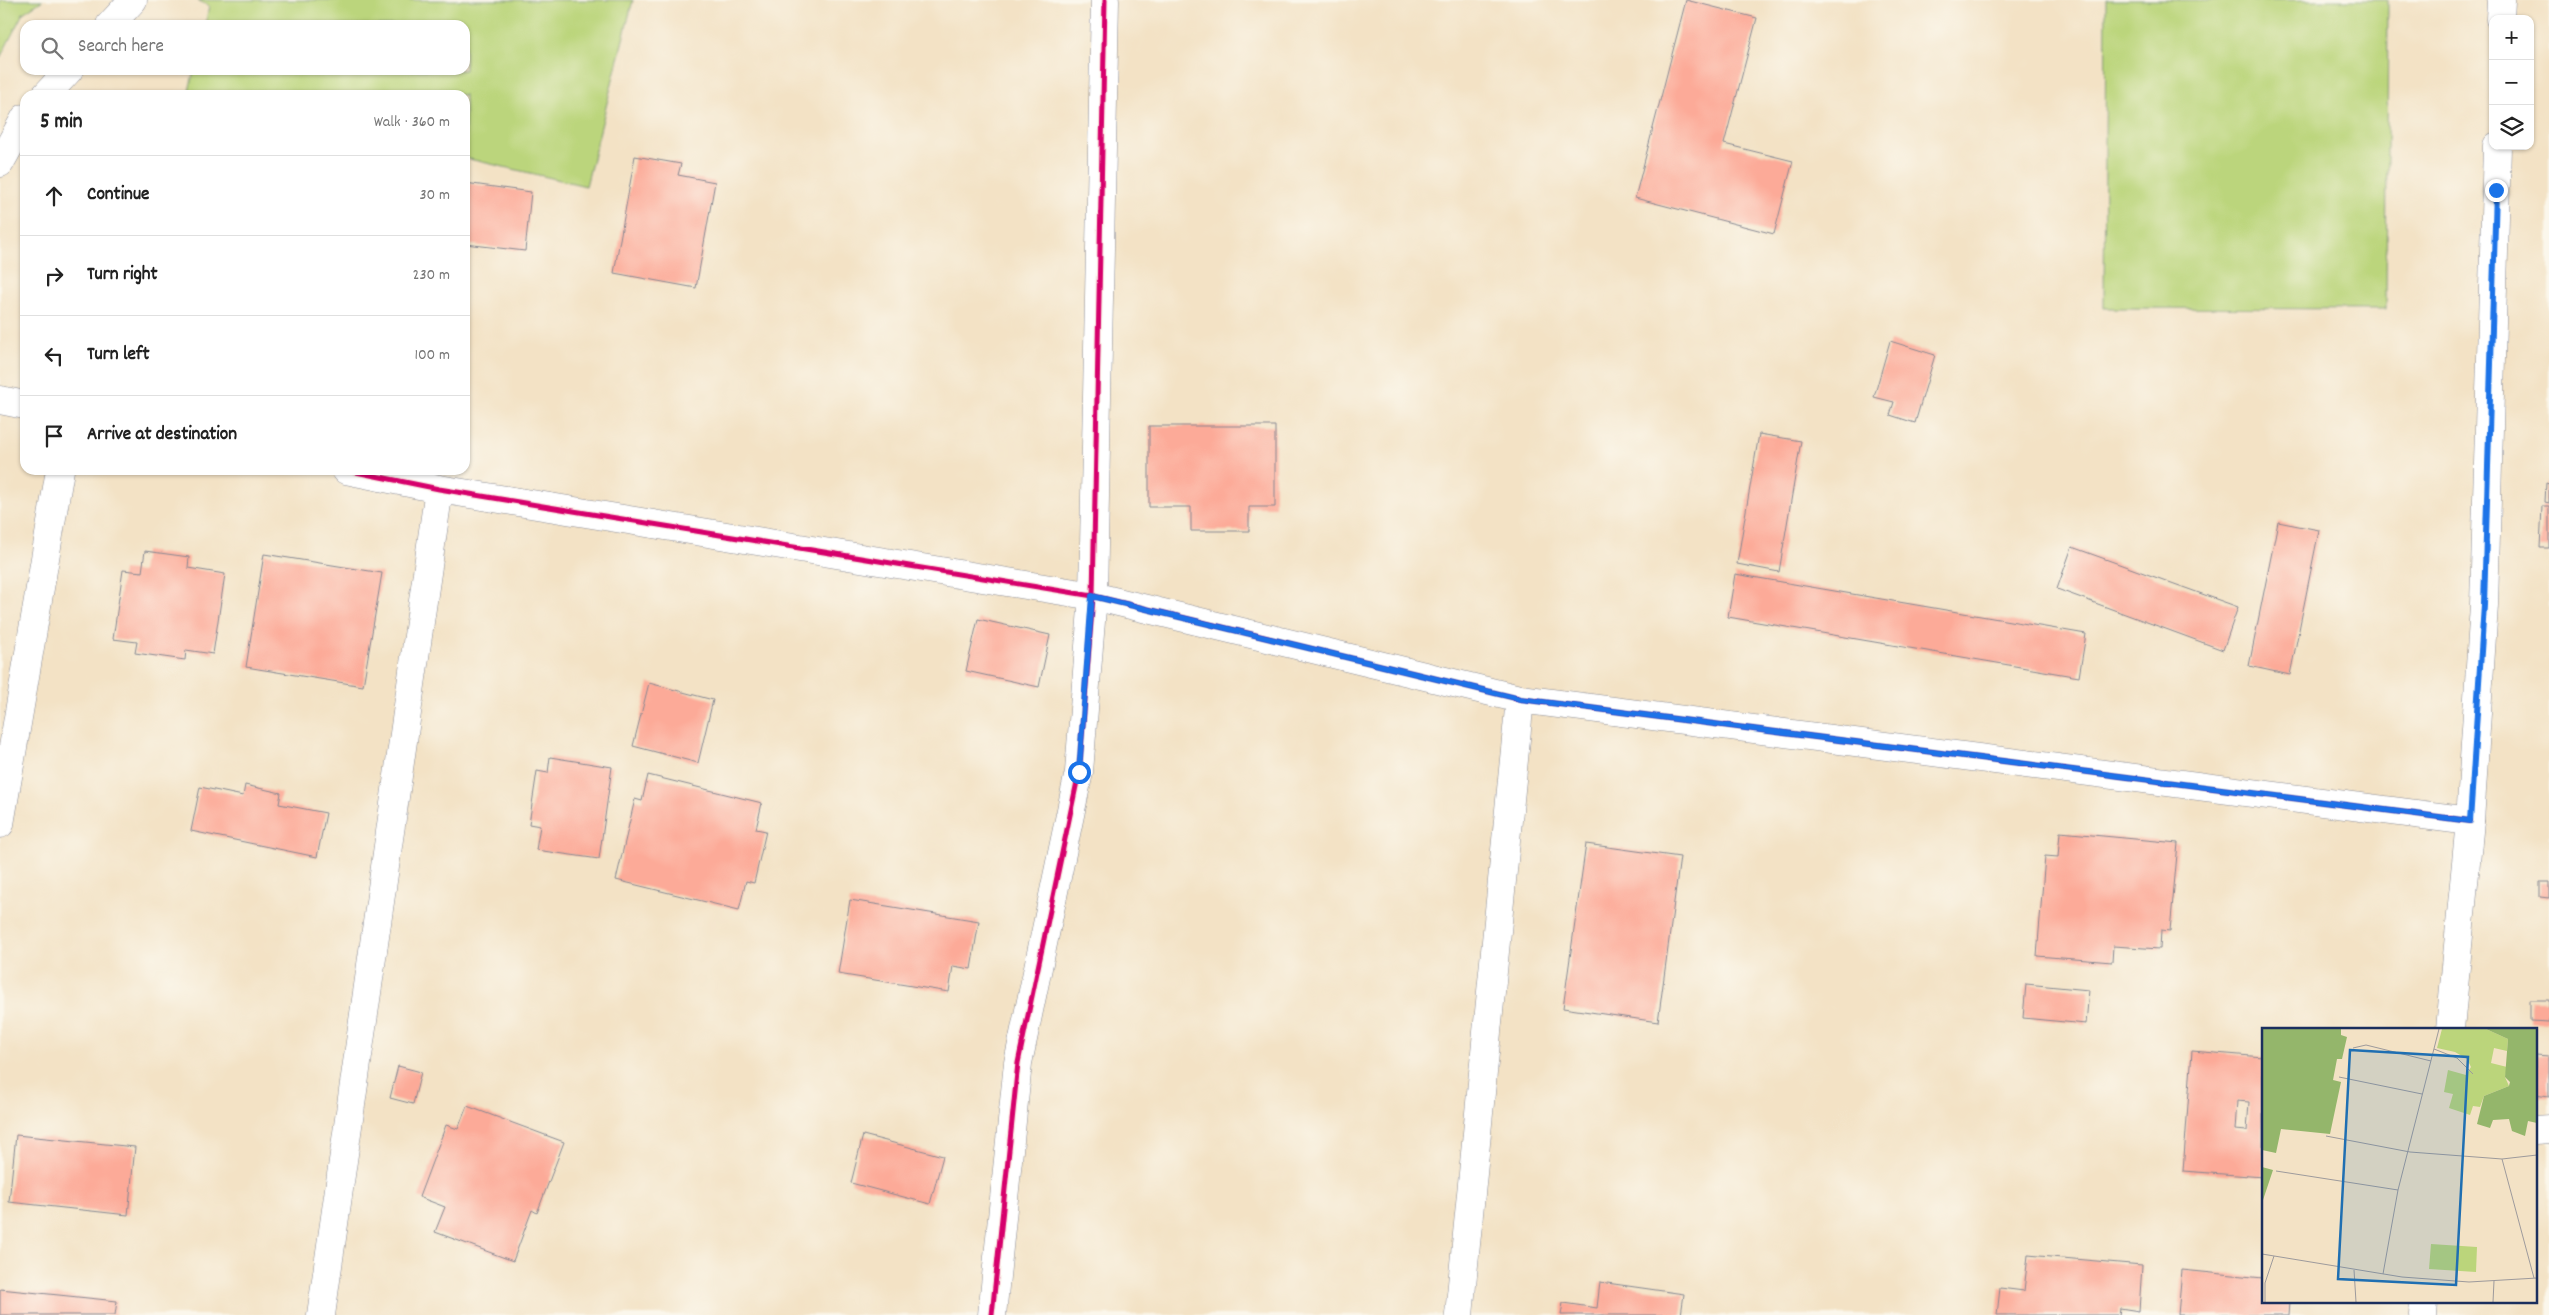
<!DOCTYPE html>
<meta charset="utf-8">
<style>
:root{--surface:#fff;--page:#f6f6f6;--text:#222;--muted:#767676;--line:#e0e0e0}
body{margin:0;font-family:Dekko,sans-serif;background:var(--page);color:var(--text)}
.controls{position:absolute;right:15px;top:15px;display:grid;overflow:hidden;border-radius:10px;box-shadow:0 1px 4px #0004}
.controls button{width:45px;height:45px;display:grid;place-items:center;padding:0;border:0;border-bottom:1px solid var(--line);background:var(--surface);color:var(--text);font:25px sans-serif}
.stop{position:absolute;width:15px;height:15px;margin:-11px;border:4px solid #1a73e8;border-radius:50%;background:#fff}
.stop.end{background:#1a73e8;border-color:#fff;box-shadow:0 1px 5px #0008}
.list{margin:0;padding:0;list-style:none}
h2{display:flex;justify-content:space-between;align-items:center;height:65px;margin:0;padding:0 20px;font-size:21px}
h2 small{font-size:16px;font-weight:400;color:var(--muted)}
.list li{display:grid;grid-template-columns:32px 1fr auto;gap:15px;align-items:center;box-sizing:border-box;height:80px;padding:0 20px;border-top:1px solid var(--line)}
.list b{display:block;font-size:19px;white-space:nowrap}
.list em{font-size:16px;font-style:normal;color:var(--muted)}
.icon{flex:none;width:28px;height:28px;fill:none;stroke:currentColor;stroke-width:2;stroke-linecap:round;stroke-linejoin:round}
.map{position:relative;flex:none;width:2549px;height:1315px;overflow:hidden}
.search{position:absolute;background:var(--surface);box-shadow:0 1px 4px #0004;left:20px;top:20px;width:450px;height:55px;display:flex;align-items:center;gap:12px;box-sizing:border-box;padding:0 18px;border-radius:15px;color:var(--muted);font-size:19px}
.panel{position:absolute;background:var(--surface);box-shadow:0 1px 4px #0004;left:20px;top:90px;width:450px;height:385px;border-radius:15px}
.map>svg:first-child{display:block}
</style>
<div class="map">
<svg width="2549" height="1315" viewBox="0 0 2549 1315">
<rect width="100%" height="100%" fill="#fbf7ec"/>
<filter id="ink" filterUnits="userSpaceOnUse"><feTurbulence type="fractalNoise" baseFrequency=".02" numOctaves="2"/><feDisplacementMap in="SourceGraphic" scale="10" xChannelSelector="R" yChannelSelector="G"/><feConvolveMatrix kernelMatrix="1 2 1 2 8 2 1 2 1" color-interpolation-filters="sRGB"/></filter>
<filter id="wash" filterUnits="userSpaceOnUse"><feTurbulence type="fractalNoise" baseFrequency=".0096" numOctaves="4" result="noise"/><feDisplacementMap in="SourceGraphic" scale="20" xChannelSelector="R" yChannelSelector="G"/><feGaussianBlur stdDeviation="1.12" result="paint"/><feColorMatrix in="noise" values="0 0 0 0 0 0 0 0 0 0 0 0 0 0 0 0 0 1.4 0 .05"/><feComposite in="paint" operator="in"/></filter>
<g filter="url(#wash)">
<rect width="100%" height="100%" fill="#f3e2c5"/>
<path fill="#bbd57b" stroke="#6b826c" d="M0,0H43L23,13L0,58Z
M197,0H633L586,186L465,158V95H188L194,70H465V25H205L209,6Z
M2106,0H2388L2386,309L2104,308Z"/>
<g id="blocks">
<path fill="#fcaa98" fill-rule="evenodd" d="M1686,0L1757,18L1724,144L1793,161L1774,234L1635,198Z
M635,156L681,164L678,175L715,182L696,288L614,273Z
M465,183L531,192L525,251L465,244Z
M1890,341L1935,355L1915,423L1890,415L1894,402L1874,397Z
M1149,426H1275V507H1249V531H1191V507H1149Z
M1759,434L1801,441L1779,572L1737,564Z
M2546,483L2549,484V503L2545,502Z
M2542,506H2549V548H2540Z
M2278,522L2319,530L2290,675L2249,666Z
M2072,547L2238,607L2223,650L2057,589Z
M145,551L189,557L188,568L225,574L213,654L186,650L185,660L135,653L137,642L113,639L123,570L142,572Z
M264,554L382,573L363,686L246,667Z
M1735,574L2086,634L2079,677L1728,617Z
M978,619L1050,635L1039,687L966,671Z
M649,683L713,700L698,763L633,746Z
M550,757L612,767L599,859L536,850L540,826L529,824L537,771L548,773Z
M648,775L762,803L756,829L766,831L754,883L746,881L739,910L616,880L635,799L642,801Z
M245,785L281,793L279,804L326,813L317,857L191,831L200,787L243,796Z
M2060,832L2178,843L2170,931L2161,930L2160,949L2113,946L2112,962L2037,956L2045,856L2058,857Z
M1586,844L1680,857L1658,1022L1563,1008Z
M2540,882H2549V898L2540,897Z
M850,900L979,921L971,969L953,966L949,992L838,974Z
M2026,984L2089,990L2086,1024L2023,1018Z
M2530,1000H2549V1022L2530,1021Z
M2192,1051L2263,1057V1177L2183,1171ZM2237,1101L2249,1102L2247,1131L2235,1130Z
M2535,1055L2549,1056V1097L2535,1095Z
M398,1066L421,1072L413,1104L390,1098Z
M467,1106L564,1142L537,1213L532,1210L513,1261L435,1232L445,1207L419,1197L446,1125L458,1129Z
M16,1135L135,1147L128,1215L9,1202Z
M863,1135L943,1156L930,1204L851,1183Z
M2028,1255L2142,1265L2139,1311L2120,1308L2119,1315H1997L2000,1288L2024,1291Z
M2182,1270L2263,1278V1301H2290L2289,1315H2178Z
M1600,1282L1684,1294L1681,1315H1561L1563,1303L1597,1308Z
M0,1289L117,1301L115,1315H0Z"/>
</g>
</g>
<g filter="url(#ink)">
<use href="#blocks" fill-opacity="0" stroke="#878892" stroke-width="1"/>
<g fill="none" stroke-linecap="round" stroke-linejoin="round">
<defs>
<path id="street" d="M110,25L133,0
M46,95L69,70
M0,163L25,118
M0,400L25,405
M346,470L439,489L1093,596L1520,699L2470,821
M0,824L60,470
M2535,1130L2549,1129
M321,1315L439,489
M992,1315L1018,1063L1079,772L1093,596L1105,0
M1459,1315L1520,699"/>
<path id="secondary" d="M2500,19L2501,0
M2450,1029L2470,821L2484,605L2497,146
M2423,1315L2424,1301"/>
</defs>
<use href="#street" stroke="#878892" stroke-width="29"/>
<use href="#secondary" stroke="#878892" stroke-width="29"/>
<use href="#street" stroke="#fff" stroke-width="28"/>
<use href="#secondary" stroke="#fff" stroke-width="28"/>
<defs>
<path id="cycleway" d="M346,470L439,489L1093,596L1520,699L2470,821
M992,1315L1018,1063L1079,772L1093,596L1105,0"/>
</defs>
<use href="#cycleway" stroke="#fbf7ec" stroke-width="8"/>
<use href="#cycleway" stroke="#d6006c" stroke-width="5"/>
</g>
</g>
<g fill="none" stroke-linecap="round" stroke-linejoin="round" filter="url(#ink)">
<path stroke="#1a73e8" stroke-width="6" d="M1079,772L1092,596L1520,699L2470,821L2484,605L2496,190"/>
</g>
<g transform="translate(2262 1028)">
<rect width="275" height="275" fill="#f3e2c5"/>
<path d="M180,1H224L246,11L245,23L232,20L229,35L245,39L243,49L247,58L222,68L218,79L211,78L208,87L187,80L191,66L182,64L186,42L204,47L209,39L205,31L193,24L175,20ZM169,216L215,219L214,244L167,241Z" fill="#bbd57b"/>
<path d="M0,1H79V7L85,9L80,31H75L71,52L79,54L68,106L19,101L14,125L0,122ZM224,1H275V95L266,93L263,108L250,103L247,91L231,92L228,100L215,96L222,68L247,58L248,54L243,49L246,11ZM0,139L11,142L0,175Z" fill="#94b66b"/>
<path fill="none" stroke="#9d9a9c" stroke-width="1" d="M91,20L104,17L169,33M172,21L195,30L211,46M77,49L160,66M64,108L148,124L240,131L275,127M240,131L272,250M14,143L136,162M0,226L140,249L207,254L275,250M92,242L94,274M121,246L136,162L177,1M3,274V255L12,228M231,274L232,253"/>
<path fill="#1f6fb2" fill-opacity="0.15" stroke="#1f6fb2" stroke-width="2.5" d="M88,22L206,29L194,257L76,251Z"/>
<rect width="275" height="275" fill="none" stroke="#1b2f5e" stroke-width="2.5"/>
</g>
</svg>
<div class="controls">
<button>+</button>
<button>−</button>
<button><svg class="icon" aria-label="layers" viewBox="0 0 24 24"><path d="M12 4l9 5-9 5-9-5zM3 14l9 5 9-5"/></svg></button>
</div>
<div class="stop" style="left:1079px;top:772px"></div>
<div class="stop end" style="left:2496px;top:190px"></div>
<div class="search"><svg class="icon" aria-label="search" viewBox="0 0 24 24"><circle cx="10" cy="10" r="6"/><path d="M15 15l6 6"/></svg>Search here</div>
<section class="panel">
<h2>5 min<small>Walk · 360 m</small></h2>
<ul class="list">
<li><svg class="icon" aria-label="ahead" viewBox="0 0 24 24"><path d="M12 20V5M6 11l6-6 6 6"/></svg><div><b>Continue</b></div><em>30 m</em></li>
<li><svg class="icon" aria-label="right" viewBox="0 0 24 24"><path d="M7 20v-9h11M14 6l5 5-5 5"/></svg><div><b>Turn right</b></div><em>230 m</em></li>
<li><svg class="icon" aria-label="left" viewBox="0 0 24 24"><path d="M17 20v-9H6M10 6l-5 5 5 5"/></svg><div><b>Turn left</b></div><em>100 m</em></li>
<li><svg class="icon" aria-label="arrive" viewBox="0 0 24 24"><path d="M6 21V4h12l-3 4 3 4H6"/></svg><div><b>Arrive at destination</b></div></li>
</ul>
</section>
</div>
